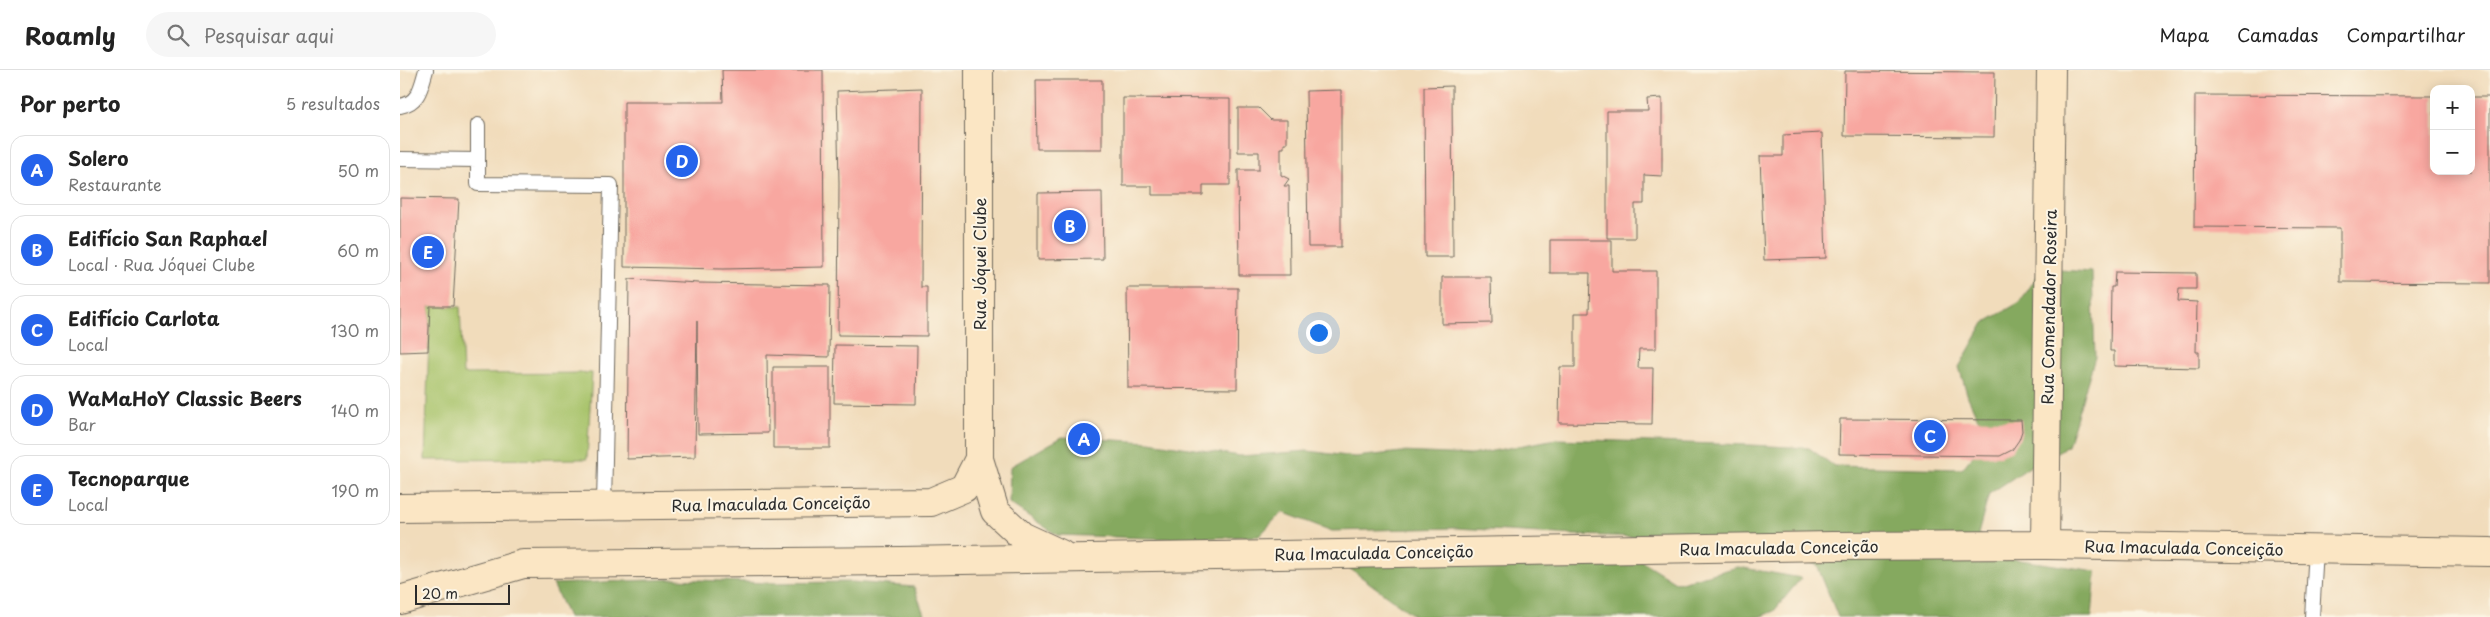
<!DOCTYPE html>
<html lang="pt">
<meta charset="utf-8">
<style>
:root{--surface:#fff;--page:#f6f6f6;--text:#222;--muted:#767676;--line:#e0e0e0;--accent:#2563eb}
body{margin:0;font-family:"Playpen Sans",sans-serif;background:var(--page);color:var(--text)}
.controls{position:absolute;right:15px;top:15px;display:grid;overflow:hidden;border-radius:10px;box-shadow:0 2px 12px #0003}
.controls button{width:45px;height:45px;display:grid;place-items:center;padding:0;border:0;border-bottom:1px solid var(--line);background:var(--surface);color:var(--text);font:25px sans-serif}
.scale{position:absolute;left:15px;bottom:12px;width:95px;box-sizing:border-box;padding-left:5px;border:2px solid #2b2b2b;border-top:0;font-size:14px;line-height:18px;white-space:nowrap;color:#2b2b2b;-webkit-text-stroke:4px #fcf5e5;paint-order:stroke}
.you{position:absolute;left:918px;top:262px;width:18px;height:18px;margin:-12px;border:4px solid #fff;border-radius:50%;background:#1a73e8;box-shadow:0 0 0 8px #1a73e833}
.badge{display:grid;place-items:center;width:32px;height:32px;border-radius:50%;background:var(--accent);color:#fff;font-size:16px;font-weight:700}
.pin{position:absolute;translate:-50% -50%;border:2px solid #fff;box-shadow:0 1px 5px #0006}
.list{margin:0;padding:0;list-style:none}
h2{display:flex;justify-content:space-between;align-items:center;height:65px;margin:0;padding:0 20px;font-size:21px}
h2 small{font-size:16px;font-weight:400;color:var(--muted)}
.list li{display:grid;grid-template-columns:32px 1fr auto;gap:15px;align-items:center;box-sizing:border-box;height:70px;margin:0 10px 10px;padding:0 10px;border:1px solid var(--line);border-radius:15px}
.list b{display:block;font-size:19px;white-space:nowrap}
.list p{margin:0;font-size:16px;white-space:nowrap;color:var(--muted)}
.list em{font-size:16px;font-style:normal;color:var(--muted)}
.icon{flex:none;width:28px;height:28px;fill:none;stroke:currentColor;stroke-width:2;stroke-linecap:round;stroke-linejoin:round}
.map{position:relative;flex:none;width:2090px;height:547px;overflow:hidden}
header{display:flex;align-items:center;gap:30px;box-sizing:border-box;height:70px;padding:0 25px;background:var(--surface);border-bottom:1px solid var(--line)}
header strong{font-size:24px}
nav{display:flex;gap:28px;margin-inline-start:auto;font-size:18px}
.search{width:350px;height:45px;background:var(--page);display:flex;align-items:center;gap:12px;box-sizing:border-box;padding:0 18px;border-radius:28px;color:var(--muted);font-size:19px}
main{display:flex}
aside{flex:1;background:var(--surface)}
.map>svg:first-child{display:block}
</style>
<header>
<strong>Roamly</strong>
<div class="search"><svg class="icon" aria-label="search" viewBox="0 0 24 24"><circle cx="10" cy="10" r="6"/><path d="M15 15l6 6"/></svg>Pesquisar aqui</div>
<nav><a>Mapa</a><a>Camadas</a><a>Compartilhar</a></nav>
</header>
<main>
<aside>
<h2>Por perto<small>5 resultados</small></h2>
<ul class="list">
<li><span class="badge">A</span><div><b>Solero</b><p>Restaurante</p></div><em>50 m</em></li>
<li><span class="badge">B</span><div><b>Edifício San Raphael</b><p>Local · Rua Jóquei Clube</p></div><em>60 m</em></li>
<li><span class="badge">C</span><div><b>Edifício Carlota</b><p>Local</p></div><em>130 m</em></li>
<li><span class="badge">D</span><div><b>WaMaHoY Classic Beers</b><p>Bar</p></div><em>140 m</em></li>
<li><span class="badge">E</span><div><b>Tecnoparque</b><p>Local</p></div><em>190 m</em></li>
</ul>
</aside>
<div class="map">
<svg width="2090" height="547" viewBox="0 0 2090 547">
<rect width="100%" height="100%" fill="#fcf5e5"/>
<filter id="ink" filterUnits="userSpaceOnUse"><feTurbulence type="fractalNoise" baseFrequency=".02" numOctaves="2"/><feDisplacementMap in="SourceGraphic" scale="10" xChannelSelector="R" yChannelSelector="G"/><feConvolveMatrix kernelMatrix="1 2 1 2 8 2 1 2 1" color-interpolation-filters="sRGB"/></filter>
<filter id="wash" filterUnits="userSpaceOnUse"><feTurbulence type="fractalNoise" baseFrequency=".0096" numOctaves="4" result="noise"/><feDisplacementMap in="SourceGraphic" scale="20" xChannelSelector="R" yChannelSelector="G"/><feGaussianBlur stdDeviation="1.12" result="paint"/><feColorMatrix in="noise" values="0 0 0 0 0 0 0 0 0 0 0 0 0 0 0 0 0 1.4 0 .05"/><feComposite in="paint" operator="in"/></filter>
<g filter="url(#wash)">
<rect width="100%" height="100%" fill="#f1dcbb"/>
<path fill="#a7c36a" stroke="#69774a" d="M30,236L60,237L63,304L192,303L187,389L25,390Z"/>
<path fill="#85a95e" stroke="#586a44" d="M1642,199L1692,202L1695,287L1668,376L1631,396L1589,424L1578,464L1606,488L1696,501L1692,547H1438L1417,495L1349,470L1174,465L1056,458L932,461L882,442L859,466L779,469L657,465L609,433L610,397L662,367L750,372L840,386L908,381L955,387L1002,382L1071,385L1156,369L1350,375L1409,378L1434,396L1562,399L1587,368L1568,327L1559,297L1584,253L1620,232Z
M992,490H1240L1277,513L1338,497L1401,508L1374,541L1359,547H1016L949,498Z
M276,509L367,513L452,512L514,517L525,547H168L153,514Z"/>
<g id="blocks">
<path fill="#f8a7a0" d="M322,0H423L424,197L323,199L224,197V32H323Z
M1445,1L1595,2L1594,67L1444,66Z
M636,10H702V79H637Z
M1052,16L1053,187H1025L1024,17Z
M522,18L521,217H527V266L438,265L439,113L437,21Z
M941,20V177H908L906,21Z
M1795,25L2034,26V101H2071V27H2090V213L1940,212V158L1794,157Z
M723,28L830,29V115H803V125H752V116H723Z
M1262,28V106L1244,105V134H1235V168H1207V41H1248L1247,29Z
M838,38H859L871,50H887V74H884V78H881V105L889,109L884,116H889L890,205H839L838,100H859V82H838Z
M1422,63L1426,188L1364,190L1360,86H1383V65Z
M702,122L703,189L638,190V123Z
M0,128L59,129L53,236H30L28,281L0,282Z
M1150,170H1212V201H1256V279H1239L1238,298H1253L1252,354L1159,353L1160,297H1175V243H1189L1190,203H1150Z
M1715,202L1796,203V219H1779L1778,231L1797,232L1796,282H1799V298L1714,296V281H1710L1711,217H1714Z
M1042,207H1091L1092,253L1042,254Z
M229,209L298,213L430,215L429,287L367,285L368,363L298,364L297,251L295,387L227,389Z
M727,218H838L837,319L728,318Z
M435,275L517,276L516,334L434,333Z
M373,297H430V378H373Z
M1440,349L1621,350L1622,361L1619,370L1612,380L1600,386L1439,384Z"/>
</g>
</g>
<g filter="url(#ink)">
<use href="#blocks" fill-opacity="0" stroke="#70695d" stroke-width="1"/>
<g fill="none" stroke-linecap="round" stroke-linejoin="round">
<defs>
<path id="service" d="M0,36C19,33 21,17 26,0
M78,55V114L211,115L204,435
M0,89L78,90
M1912,547L1916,479"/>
<path id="secondary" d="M579,0V389L595,441L622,466L661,484
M0,438L531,432L564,418L579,389
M1645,475L1651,0
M0,530L123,494L500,491L1433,476L1645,475L2090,482"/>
</defs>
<use href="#service" stroke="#70695d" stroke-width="16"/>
<use href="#secondary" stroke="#70695d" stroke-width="30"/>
<use href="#service" stroke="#fff" stroke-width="14"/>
<use href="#secondary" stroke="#fbe6c4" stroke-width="28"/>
</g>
</g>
<g text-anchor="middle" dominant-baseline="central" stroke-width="4" stroke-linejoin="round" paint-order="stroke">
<g font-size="16" fill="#2b2b2b" stroke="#fcf5e5">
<text transform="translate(579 194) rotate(-90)">Rua Jóquei Clube</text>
<text transform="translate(1648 237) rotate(-89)">Rua Comendador Roseira</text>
<text transform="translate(371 433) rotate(-1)">Rua Imaculada Conceição</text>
<text transform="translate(1379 477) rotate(-1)">Rua Imaculada Conceição</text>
<text transform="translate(1784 477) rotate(1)">Rua Imaculada Conceição</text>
<text transform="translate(974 482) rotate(-1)">Rua Imaculada Conceição</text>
</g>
</g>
</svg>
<div class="controls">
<button>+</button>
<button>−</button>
</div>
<div class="scale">20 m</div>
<div class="you"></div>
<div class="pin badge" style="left:684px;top:369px">A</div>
<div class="pin badge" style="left:670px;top:156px">B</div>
<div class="pin badge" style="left:1530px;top:366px">C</div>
<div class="pin badge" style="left:282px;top:91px">D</div>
<div class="pin badge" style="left:28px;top:182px">E</div>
</div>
</main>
